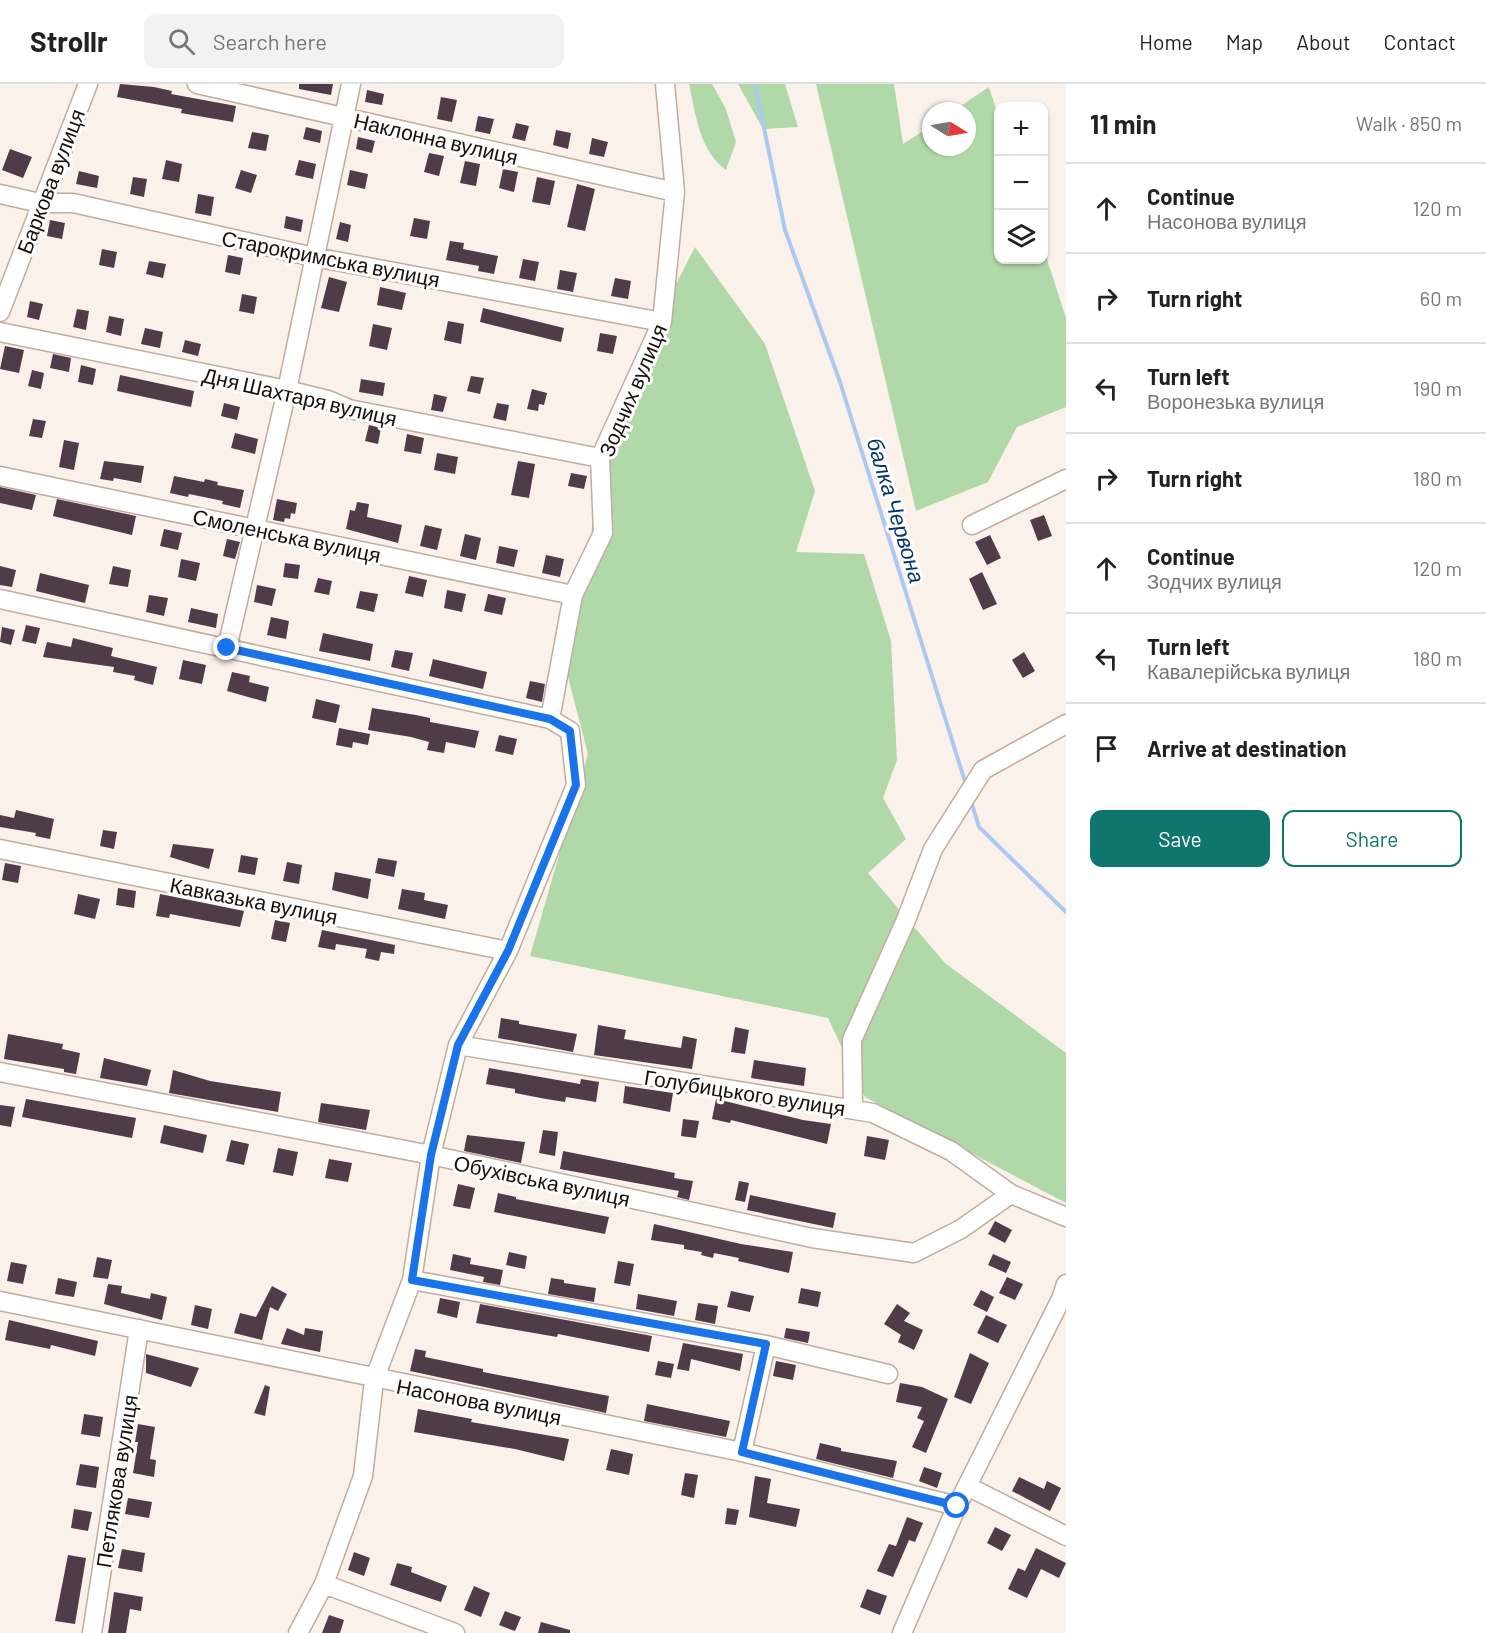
<!DOCTYPE html>
<meta charset="utf-8">
<style>
:root{--surface:#fff;--page:#f2f2f2;--text:#222;--muted:#767676;--line:#e0e0e0;--accent:#0f766e}
body{margin:0;font-family:Barlow,sans-serif;background:var(--page);color:var(--text)}
.controls{position:absolute;right:18px;top:18px;display:grid;overflow:hidden;border-radius:12px;box-shadow:0 2px 4px #0004}
.controls button{width:54px;height:54px;display:grid;place-items:center;padding:0;border:0;border-bottom:2px solid var(--line);background:var(--surface);color:var(--text);font:30px sans-serif}
.compass{position:absolute;left:922px;top:18px;width:54px;height:54px;border-radius:50%;background:var(--surface);box-shadow:0 2px 4px #0004;rotate:101deg}
.stop{position:absolute;width:18px;height:18px;margin:-14px;border:4px solid #1a73e8;border-radius:50%;background:#fff}
.stop.end{background:#1a73e8;border-color:#fff;box-shadow:0 2px 6px #0008}
.list{margin:0;padding:0;list-style:none}
h2{display:flex;justify-content:space-between;align-items:center;height:78px;margin:0;padding:0 24px;font-size:26px}
h2 small{font-size:20px;font-weight:400;color:var(--muted)}
.list li{display:grid;grid-template-columns:39px 1fr auto;gap:18px;align-items:center;box-sizing:border-box;height:90px;padding:0 24px;border-top:2px solid var(--line)}
.list b{display:block;font-size:22px;white-space:nowrap}
.list p{margin:0;font-size:20px;white-space:nowrap;color:var(--muted)}
.list em{font-size:20px;font-style:normal;color:var(--muted)}
.actions{display:flex;gap:12px;padding:18px 24px}
.actions a{flex:1;padding:14px 0;border:2px solid var(--accent);border-radius:12px;text-align:center;font-size:21px;color:var(--accent)}
.actions .main{background:var(--accent);color:#fff}
.icon{flex:none;width:33px;height:33px;fill:none;stroke:currentColor;stroke-width:2;stroke-linecap:round;stroke-linejoin:round}
.map{position:relative;flex:none;width:1066px;height:1549px;overflow:hidden}
header{display:flex;align-items:center;gap:36px;box-sizing:border-box;height:84px;padding:0 30px;background:var(--surface);border-bottom:2px solid var(--line)}
header strong{font-size:28px}
nav{display:flex;gap:33px;margin-inline-start:auto;font-size:21px}
.search{width:420px;height:54px;background:var(--page);display:flex;align-items:center;gap:15px;box-sizing:border-box;padding:0 21px;border-radius:12px;color:var(--muted);font-size:22px}
main{display:flex}
aside{flex:1;background:var(--surface)}
.map>svg:first-child{display:block}
</style>
<header>
<strong>Strollr</strong>
<div class="search"><svg class="icon" aria-label="search" viewBox="0 0 24 24"><circle cx="10" cy="10" r="6"/><path d="M15 15l6 6"/></svg>Search here</div>
<nav><a>Home</a><a>Map</a><a>About</a><a>Contact</a></nav>
</header>
<main>
<div class="map">
<svg width="1066" height="1549" viewBox="0 0 1066 1549">
<rect width="100%" height="100%" fill="#fbf1eb"/>
<path fill="#b1d8a9" d="M689,0H712L726,25L736,58L726,86C699,66 696,31 689,0Z
M738,0H785L798,43L763,45Z
M816,0H894L903,60L931,42V63H967V27H953L989,3L998,31V176H1044V166L1066,234V323L1017,343L988,398L916,427Z
M695,163L765,260L815,407L796,468L864,470L891,557L897,676L883,714L906,755L868,789L945,879L1066,969V1119L865,1013L828,934L530,872L588,670L567,589L613,323Z"/>
<g fill="none" stroke-linecap="round" stroke-linejoin="round">
<path stroke="#acc9f1" stroke-width="4" d="M755,0L785,146L840,298L966,701
M971,717L979,743L1066,828"/>
</g>
<path fill="#503c49" d="M120,0L154,3L172,7L171,10L236,22L233,38L181,29L182,25L117,13Z
M299,0H333L331,11L299,5Z
M367,6L384,10L382,21L365,18Z
M441,13L457,16L452,38L437,35Z
M478,32L494,35L490,50L475,47Z
M516,39L529,42L525,57L512,54Z
M306,43L322,47L320,59L303,55Z
M556,46L571,49L568,65L553,61Z
M252,48L269,51L266,67L248,64Z
M358,53L375,57L372,69L356,65Z
M592,54L608,58L604,73L589,70Z
M10,65L32,73L23,94L2,86Z
M429,69L444,72L439,92L424,88Z
M166,76L182,80L179,98L162,95Z
M299,76L316,80L313,95L295,91Z
M465,77L480,80L476,102L460,99Z
M503,85L518,88L514,108L499,104Z
M241,86L257,91L251,109L235,104Z
M350,86L368,90L365,105L347,101Z
M79,87L99,92L97,104L76,100Z
M133,93L147,95L144,113L130,110Z
M537,93L555,97L550,121L532,118Z
M577,100L595,105L585,147L567,143Z
M198,110L214,113L211,132L195,129Z
M286,132L303,136L301,148L284,144Z
M414,134L430,137L427,155L410,152Z
M50,136L65,139L62,155L47,152Z
M340,138L351,141L348,158L336,155Z
M450,157L464,159L463,165L498,172L494,190L478,187L479,182L446,176Z
M102,165L117,168L114,184L99,181Z
M228,171L243,174L240,191L225,188Z
M523,175L539,178L535,197L519,194Z
M149,177L166,180L163,194L146,190Z
M560,186L577,189L573,208L557,205Z
M329,193L347,198L339,228L321,224Z
M615,194L631,197L628,215L611,212Z
M380,203L406,209L402,226L377,221Z
M242,210L257,213L254,230L239,227Z
M30,217L43,220L39,236L27,233Z
M483,224L564,244L561,258L480,238Z
M77,225L89,227L86,246L73,243Z
M109,232L124,235L121,252L106,248Z
M448,237L464,240L461,260L444,256Z
M373,240L392,244L387,266L369,262Z
M145,244L163,248L160,264L141,260Z
M600,249L617,252L613,270L597,267Z
M185,256L201,260L198,272L182,268Z
M5,262L24,266L19,289L0,285Z
M53,270L71,274L69,288L50,284Z
M81,281L96,285L93,301L78,298Z
M32,286L44,289L41,305L28,302Z
M120,291L194,307L191,323L117,307Z
M471,292L484,294L480,310L467,307Z
M361,295L385,299L383,312L359,308Z
M532,305L547,309L544,321L539,320L538,327L527,325Z
M434,310L447,313L443,328L431,326Z
M224,319L240,323L237,336L221,332Z
M497,319L509,321L506,337L493,334Z
M33,335L46,337L42,354L29,352Z
M369,341L381,344L378,360L365,357Z
M235,349L258,355L255,370L231,364Z
M407,350L424,354L421,370L404,367Z
M64,356L79,359L74,386L59,383Z
M437,369L458,373L455,390L434,386Z
M104,377L144,382L141,399L114,394L113,397L100,395Z
M518,377L535,380L529,414L511,411Z
M571,389L587,392L584,405L568,402Z
M174,392L204,398L205,395L218,398L217,401L244,406L240,424L222,420L223,417L189,410L188,413L170,409Z
M0,403L36,411L32,426L0,419Z
M57,415L136,432L132,451L53,432Z
M277,415L297,419L295,430L291,429L290,435L285,434L284,438L273,436Z
M357,418L369,420L367,433L402,441L398,459L346,445L350,426L355,427Z
M1044,431L1052,452L1038,457L1030,436Z
M425,441L442,445L437,466L420,462Z
M164,445L182,449L178,466L160,462Z
M465,450L481,454L476,476L460,472Z
M990,451L1001,474L987,481L975,458Z
M227,455L240,458L235,475L223,472Z
M499,462L518,466L514,483L496,479Z
M546,471L564,475L560,493L542,489Z
M181,475L200,479L196,497L178,493Z
M285,479L300,481L298,495L283,493Z
M0,482L16,486L12,503L0,501Z
M113,482L131,486L128,503L109,500Z
M982,488L997,520L983,526L969,495Z
M40,489L89,501L85,519L36,507Z
M409,492L427,496L423,513L405,509Z
M318,494L332,497L329,511L314,508Z
M257,501L276,505L272,522L254,518Z
M447,506L466,510L462,528L444,524Z
M360,507L378,510L374,528L356,524Z
M488,510L506,514L502,531L484,527Z
M149,511L168,514L164,532L146,528Z
M191,524L218,530L216,544L188,538Z
M271,533L289,537L286,555L267,551Z
M26,541L40,544L36,560L22,557Z
M2,543L15,546L11,561L0,558Z
M323,549L373,560L370,577L319,567Z
M73,554L113,564L111,572L157,583L153,601L134,596L135,592L113,588L114,583L43,573L47,558L71,563Z
M395,566L413,569L409,587L391,583Z
M1024,568L1035,587L1023,594L1012,576Z
M433,575L487,588L483,605L429,592Z
M183,576L206,581L202,600L179,595Z
M232,588L250,592L249,598L269,603L266,618L227,607Z
M530,597L545,600L542,618L526,614Z
M316,615L340,621L336,639L312,634Z
M372,624L416,631L430,634V638L479,647L475,664L446,658L444,669L427,666L429,658L411,653L368,646Z
M339,644L370,650L368,661L353,658L352,664L336,661Z
M499,651L517,655L513,671L495,667Z
M16,726L54,735L50,755L35,752L36,749L0,743V731L14,734Z
M103,746L117,748L114,765L100,762Z
M173,760L214,765L209,785L170,773Z
M241,771L258,774L255,791L238,788Z
M378,774L397,777L394,793L375,789Z
M287,778L302,781L299,800L283,797Z
M5,779L21,782L18,799L2,796Z
M335,788L371,795L368,815L332,806Z
M118,804L136,807L134,824L116,821Z
M402,805L425,809L424,816L448,821L445,835L398,825Z
M78,810L100,815L95,835L74,830Z
M160,810L244,827L240,843L170,830L169,834L156,832Z
M275,836L290,839L286,858L271,855Z
M322,846L395,861L394,870L381,868L379,877L365,874L367,865L336,860L335,866L318,863Z
M501,934L519,937V940L577,950L573,968L498,954Z
M598,941L626,946L624,955L681,964L683,952L697,955L692,985L594,971Z
M735,943L749,946L745,970L731,968Z
M8,950L63,960L62,965L80,969L76,990L64,988V985L4,975Z
M104,974L151,986L147,1002L100,994Z
M754,976L806,984L804,1002L751,994Z
M489,984L580,1000L581,995L599,998L596,1018L566,1013L565,1018L546,1015L515,1009V1005L486,1000Z
M173,986L210,997L281,1008L278,1028L169,1009Z
M625,1002L673,1009L670,1028L623,1019Z
M26,1015L136,1034L132,1054L22,1033Z
M716,1015L803,1036L831,1040L827,1060L731,1036L730,1039L712,1035Z
M321,1019L370,1026L366,1046L318,1038Z
M0,1021L15,1023L11,1043L0,1041Z
M683,1035L699,1037L696,1054L681,1052Z
M164,1041L207,1051L203,1069L160,1059Z
M543,1046L558,1048L555,1072L539,1069Z
M467,1051L525,1058L521,1079L464,1067Z
M867,1052L889,1056L885,1076L864,1072Z
M231,1056L249,1060L244,1081L226,1077Z
M278,1064L298,1068L293,1092L273,1088Z
M563,1067L675,1089L674,1094L693,1097L689,1116L677,1113L679,1107L560,1085Z
M329,1075L352,1079L348,1098L325,1094Z
M739,1097L749,1099L745,1118L735,1116Z
M458,1100L475,1104L470,1125L453,1122Z
M498,1109L516,1113V1115L609,1133L605,1150L494,1128Z
M750,1111L836,1129L833,1144L747,1126Z
M995,1137L1012,1146L1005,1159L988,1150Z
M654,1140L741,1160L793,1168L789,1189L738,1177L739,1174L714,1169L713,1174L701,1171L702,1168L684,1165V1161L651,1156Z
M509,1168L527,1172L525,1185L506,1181Z
M453,1170L471,1174L470,1180L503,1186L500,1201L483,1198L484,1193L450,1186Z
M993,1170L1011,1178L1006,1189L988,1181Z
M97,1173L112,1176L108,1195L93,1193Z
M618,1177L634,1180L630,1202L614,1199Z
M11,1178L27,1181L23,1200L7,1197Z
M1007,1193L1023,1200L1015,1216L999,1209Z
M58,1194L77,1198L74,1213L55,1210Z
M551,1194L564,1196V1199L596,1204L594,1218L548,1210Z
M108,1200L122,1202L121,1209L150,1215L151,1209L167,1213L162,1236L104,1220Z
M272,1202L287,1210L278,1227L270,1223L262,1256L234,1249L240,1229L256,1233Z
M801,1204L821,1208L818,1223L798,1219Z
M981,1206L994,1213L987,1228L973,1221Z
M731,1207L754,1212L750,1228L727,1223Z
M638,1210L677,1217L674,1232L636,1225Z
M440,1214L460,1218L457,1234L437,1229Z
M698,1219L718,1222L715,1240L695,1236Z
M480,1220L652,1252L649,1268L558,1250L557,1253L476,1239Z
M897,1220L910,1229L904,1237L923,1246L914,1266L898,1258L901,1251L884,1240Z
M195,1221L212,1225L208,1245L191,1241Z
M986,1231L1007,1241L998,1259L977,1249Z
M9,1236L98,1257L95,1272L51,1261L50,1265L5,1256Z
M287,1244L304,1251L305,1244L323,1247L320,1268L281,1260Z
M786,1244L810,1248L808,1259L784,1254Z
M683,1259L743,1270L740,1287L691,1275L689,1287L677,1285Z
M415,1265L426,1267L425,1273L483,1285V1288L609,1312L606,1329L410,1287Z
M970,1269L989,1279L971,1320L954,1313Z
M146,1270L199,1284L191,1303L146,1289Z
M658,1277L674,1280L671,1294L655,1291Z
M776,1277L796,1281L793,1296L773,1292Z
M900,1299L922,1303L948,1315L926,1369L912,1363L924,1337L917,1334L922,1323L896,1318Z
M265,1301L270,1303L265,1332L254,1329Z
M647,1320L730,1337L726,1353L644,1337Z
M418,1325L472,1335L471,1338L569,1355L564,1377L515,1365L414,1348Z
M84,1330L103,1333L100,1353L81,1350Z
M138,1340L155,1343L150,1375L156,1376L154,1393L133,1389L138,1358H135Z
M820,1359L841,1364V1367L897,1377L893,1394L816,1375Z
M611,1365L633,1370L629,1391L606,1386Z
M80,1380L99,1383L96,1404L76,1401Z
M924,1383L942,1389L937,1404L919,1397Z
M685,1389L698,1391L694,1414L681,1411Z
M755,1392L771,1395L767,1419L800,1425L796,1443L749,1433Z
M1019,1393L1044,1405L1047,1397L1061,1404L1050,1427L1012,1407Z
M128,1414L152,1418L149,1434L125,1430Z
M727,1424L739,1426L736,1441L725,1440Z
M74,1425L92,1428L88,1447L71,1444Z
M907,1433L923,1439L915,1458L909,1456L893,1493L877,1487L889,1460L896,1462Z
M995,1443L1011,1451L1002,1467L987,1459Z
M1036,1464L1066,1479L1059,1494L1041,1485L1027,1514L1008,1505L1018,1484L1025,1487Z
M122,1465L145,1469L142,1488L118,1484Z
M354,1468L370,1474L364,1492L348,1486Z
M68,1471L86,1474L75,1540L55,1537Z
M397,1479L412,1483L411,1488L447,1502L441,1518L390,1501Z
M474,1502L490,1509L481,1533L464,1526Z
M867,1505L887,1512L880,1531L860,1523Z
M114,1508L143,1513L141,1527L130,1525L126,1549H108Z
M505,1527L521,1533L515,1547L499,1541Z
M329,1531L344,1536L340,1549H322Z
M541,1538L570,1546V1549H538Z"/>
<g fill="none" stroke-linecap="round" stroke-linejoin="round">
<defs>
<path id="minor" d="M197,0L675,108
M0,110L40,119H73L314,173L662,238
M0,228L88,0
M0,248L287,306L328,316L349,325L600,374
M0,392L573,511
M972,441L1066,395
M0,515L550,635
M227,564L287,306L351,0
M0,765L508,867
M458,961L873,1029L951,1067L1011,1110
M0,988L431,1071L812,1154L914,1169L961,1145L1011,1110L1066,1133
M853,1025L852,956L906,836L933,765L983,686L1066,640
M412,1196L766,1261L888,1290
M0,1217L742,1368L957,1422
M742,1368L766,1261
M967,1402L1066,1452
M324,1500L455,1549
M92,1549L139,1245
M298,1549L324,1500L363,1392L374,1296L412,1196L431,1071L458,961L508,867L576,701L570,647L550,635L573,511L603,449L600,374L662,238L675,108L665,0
M902,1549L957,1422L1061,1215L1066,1200"/>
</defs>
<use href="#minor" stroke="#c3ab9d" stroke-width="21"/>
<use href="#minor" stroke="#fff" stroke-width="18"/>
</g>
<g fill="none" stroke-linecap="round" stroke-linejoin="round">
<path stroke="#1a73e8" stroke-width="8" d="M227,564L550,635L570,647L576,701L508,867L458,961L431,1071L412,1196L766,1260L742,1368L957,1422"/>
</g>
<g text-anchor="middle" dominant-baseline="central" stroke-width="6" stroke-linejoin="round" paint-order="stroke">
<g font-size="21" fill="#180f0b" stroke="#fff">
<text transform="translate(436 54) rotate(13)">Наклонна вулиця</text>
<text transform="translate(50 97) rotate(-69)">Баркова вулиця</text>
<text transform="translate(331 174) rotate(11)">Старокримська вулиця</text>
<text transform="translate(632 306) rotate(-67)">Зодчих вулиця</text>
<text transform="translate(300 312) rotate(13)">Дня Шахтаря вулиця</text>
<text transform="translate(287 451) rotate(12)">Смоленська вулиця</text>
<text transform="translate(254 816) rotate(11)">Кавказька вулиця</text>
<text transform="translate(745 1008) rotate(9)">Голубицького вулиця</text>
<text transform="translate(542 1096) rotate(12)">Обухівська вулиця</text>
<text transform="translate(479 1317) rotate(11)">Насонова вулиця</text>
<text transform="translate(116 1397) rotate(-81)">Петлякова вулиця</text>
</g>
<g font-size="22" font-style="italic" fill="#06366f" stroke="#fff">
<text transform="translate(897 426) rotate(73)">балка Червона</text>
</g>
</g>
</svg>
<div class="controls">
<button>+</button>
<button>−</button>
<button><svg class="icon" aria-label="layers" viewBox="0 0 24 24"><path d="M12 4l9 5-9 5-9-5zM3 14l9 5 9-5"/></svg></button>
</div>
<svg class="compass" viewBox="-18 -18 36 36"><path d="M0-13l5 13h-10z" fill="#e53935"/><path d="M0 13l5-13h-10z" fill="#767676"/></svg>
<div class="stop" style="left:957px;top:1422px"></div>
<div class="stop end" style="left:227px;top:564px"></div>
</div>
<aside>
<h2>11 min<small>Walk · 850 m</small></h2>
<ul class="list">
<li><svg class="icon" aria-label="ahead" viewBox="0 0 24 24"><path d="M12 20V5M6 11l6-6 6 6"/></svg><div><b>Continue</b><p>Насонова вулиця</p></div><em>120 m</em></li>
<li><svg class="icon" aria-label="right" viewBox="0 0 24 24"><path d="M7 20v-9h11M14 6l5 5-5 5"/></svg><div><b>Turn right</b></div><em>60 m</em></li>
<li><svg class="icon" aria-label="left" viewBox="0 0 24 24"><path d="M17 20v-9H6M10 6l-5 5 5 5"/></svg><div><b>Turn left</b><p>Воронезька вулиця</p></div><em>190 m</em></li>
<li><svg class="icon" aria-label="right" viewBox="0 0 24 24"><path d="M7 20v-9h11M14 6l5 5-5 5"/></svg><div><b>Turn right</b></div><em>180 m</em></li>
<li><svg class="icon" aria-label="ahead" viewBox="0 0 24 24"><path d="M12 20V5M6 11l6-6 6 6"/></svg><div><b>Continue</b><p>Зодчих вулиця</p></div><em>120 m</em></li>
<li><svg class="icon" aria-label="left" viewBox="0 0 24 24"><path d="M17 20v-9H6M10 6l-5 5 5 5"/></svg><div><b>Turn left</b><p>Кавалерійська вулиця</p></div><em>180 m</em></li>
<li><svg class="icon" aria-label="arrive" viewBox="0 0 24 24"><path d="M6 21V4h12l-3 4 3 4H6"/></svg><div><b>Arrive at destination</b></div></li>
</ul>
<div class="actions"><a class="main">Save</a><a>Share</a></div>
</aside>
</main>
